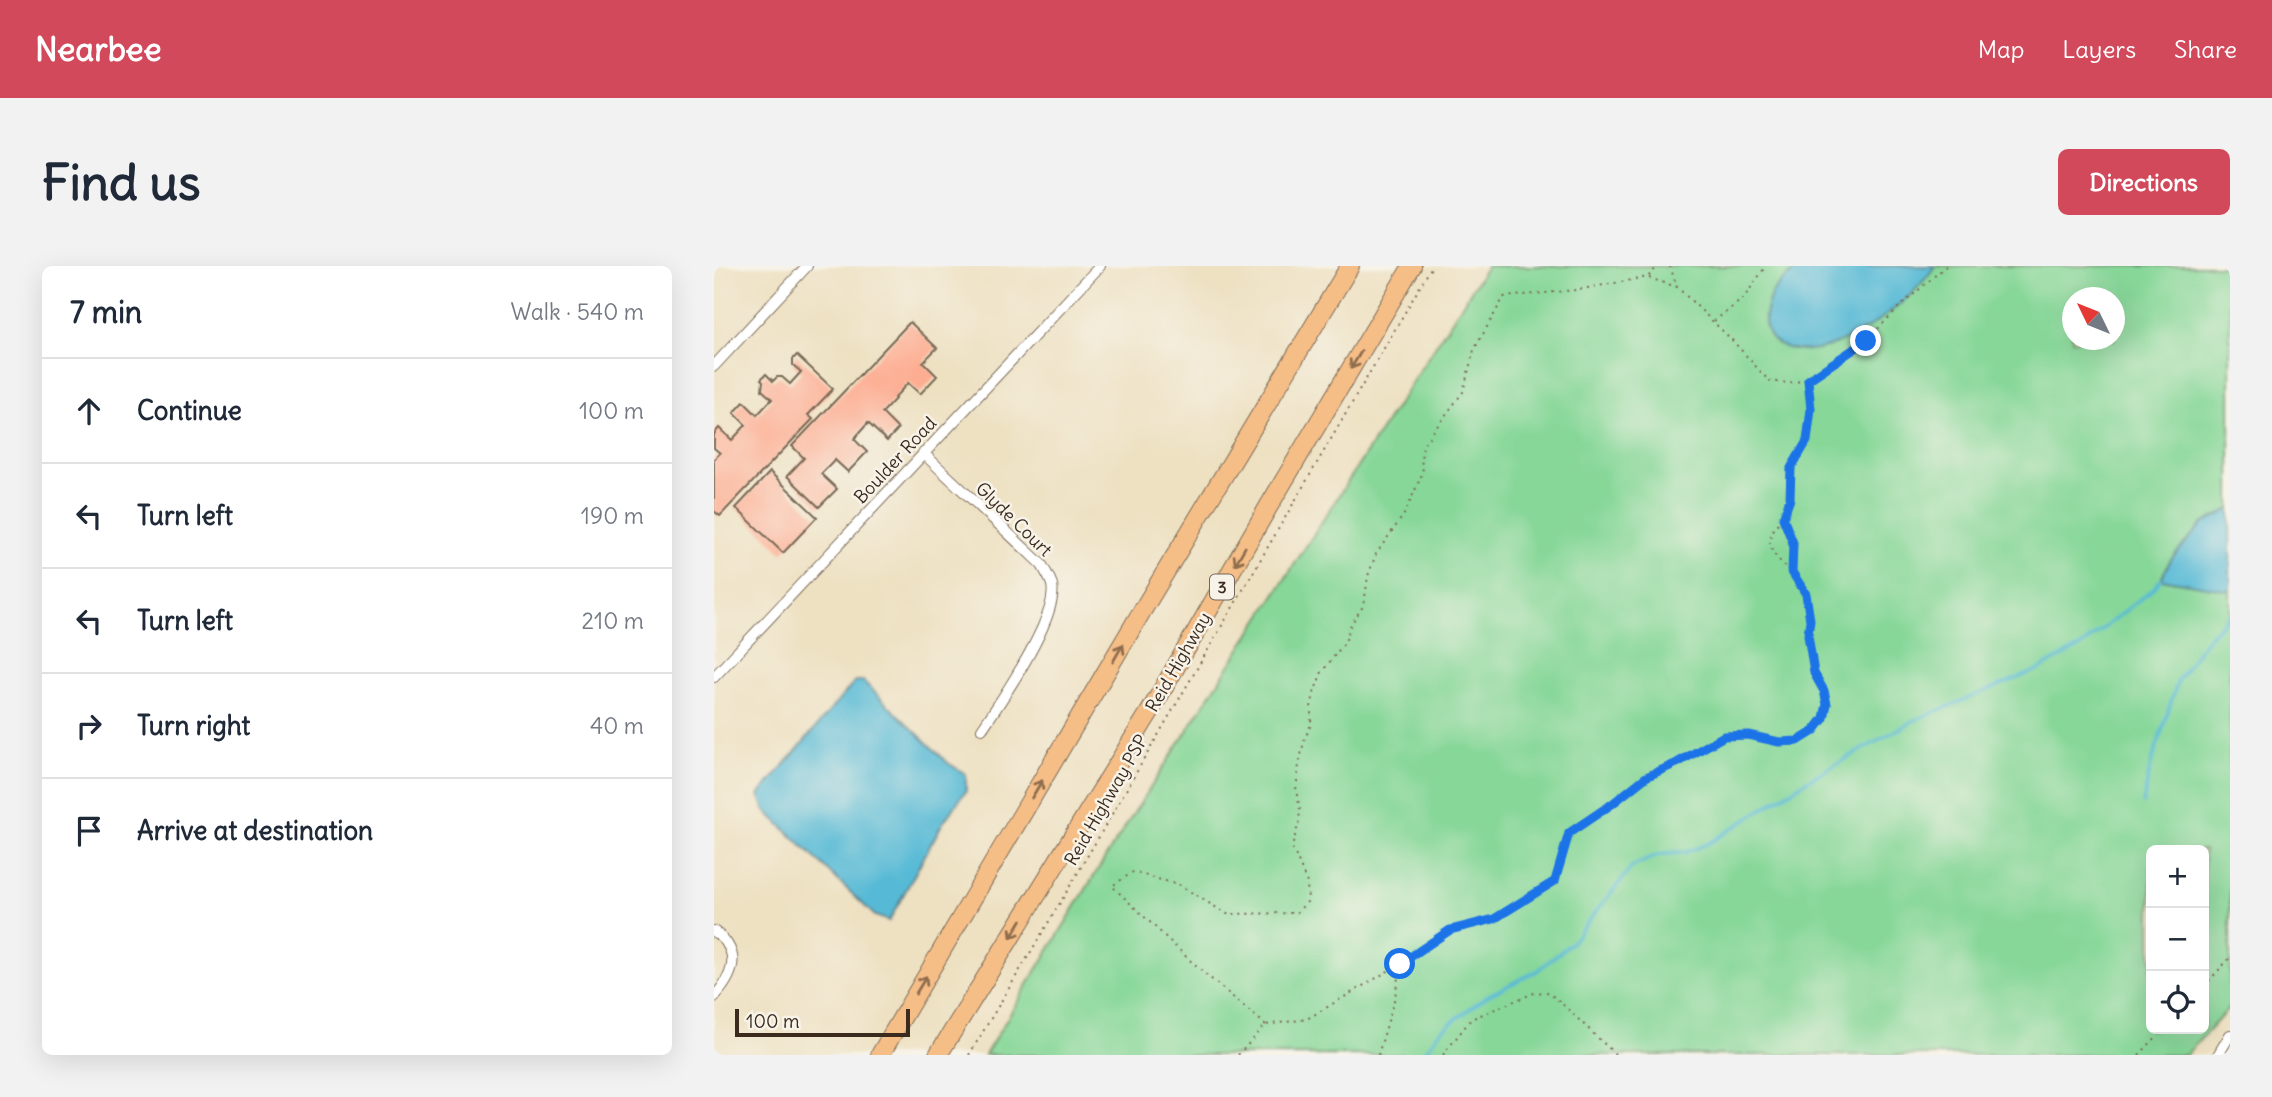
<!DOCTYPE html>
<meta charset="utf-8">
<style>
:root{--surface:#fff;--page:#f2f2f3;--text:#1f2937;--muted:#747a83;--line:#e0e1e3;--accent:#d1495b}
body{margin:0;font-family:Delius,sans-serif;background:var(--page);color:var(--text)}
.controls{position:absolute;right:21px;bottom:21px;display:grid;overflow:hidden;border-radius:10px;box-shadow:0 7px 28px #0002}
.controls button{width:63px;height:63px;display:grid;place-items:center;padding:0;border:0;border-bottom:2px solid var(--line);background:var(--surface);color:var(--text);font:35px sans-serif}
.compass{position:absolute;left:1348px;top:21px;width:63px;height:63px;border-radius:50%;background:var(--surface);box-shadow:0 7px 28px #0002;rotate:313deg}
.scale{position:absolute;left:21px;bottom:18px;width:175px;box-sizing:border-box;padding-left:7px;border:4px solid #3b2a1e;border-top:0;font-size:19px;line-height:24px;white-space:nowrap;color:#3b2a1e;-webkit-text-stroke:5px #f7f3e8;paint-order:stroke}
.stop{position:absolute;width:21px;height:21px;margin:-16px;border:5px solid #1a73e8;border-radius:50%;background:#fff}
.stop.end{background:#1a73e8;border-color:#fff;box-shadow:0 2px 7px #0008}
.list{margin:0;padding:0;list-style:none}
h2{display:flex;justify-content:space-between;align-items:center;height:91px;margin:0;padding:0 28px;font-size:30px}
h2 small{font-size:23px;font-weight:400;color:var(--muted)}
.list li{display:grid;grid-template-columns:46px 1fr auto;gap:21px;align-items:center;box-sizing:border-box;height:105px;padding:0 28px;border-top:2px solid var(--line)}
.list b{display:block;font-size:26px;white-space:nowrap}
.list em{font-size:23px;font-style:normal;color:var(--muted)}
.icon{flex:none;width:38px;height:38px;fill:none;stroke:currentColor;stroke-width:2;stroke-linecap:round;stroke-linejoin:round}
.map{position:relative;flex:none;width:1516px;height:789px;overflow:hidden;border-radius:10px}
header{display:flex;align-items:center;gap:42px;box-sizing:border-box;height:98px;padding:0 35px;background:var(--accent);color:#fff}
header strong{font-size:33px}
nav{display:flex;gap:38px;margin-inline-start:auto;font-size:24px}
.intro{display:flex;align-items:center;justify-content:space-between;box-sizing:border-box;height:168px;padding:0 42px}
h1{margin:0;font-size:49px}
.button{padding:18px 32px;border-radius:10px;background:var(--accent);color:#fff;font-size:24px;font-weight:700}
main{display:flex;gap:42px;padding:0 42px}
aside{flex:1;background:var(--surface);border-radius:10px;box-shadow:0 7px 28px #0002}
.map>svg:first-child{display:block}
</style>
<header>
<strong>Nearbee</strong>
<nav><a>Map</a><a>Layers</a><a>Share</a></nav>
</header>
<div class="intro"><h1>Find us</h1><a class="button">Directions</a></div>
<main>
<aside>
<h2>7 min<small>Walk · 540 m</small></h2>
<ul class="list">
<li><svg class="icon" aria-label="ahead" viewBox="0 0 24 24"><path d="M12 20V5M6 11l6-6 6 6"/></svg><div><b>Continue</b></div><em>100 m</em></li>
<li><svg class="icon" aria-label="left" viewBox="0 0 24 24"><path d="M17 20v-9H6M10 6l-5 5 5 5"/></svg><div><b>Turn left</b></div><em>190 m</em></li>
<li><svg class="icon" aria-label="left" viewBox="0 0 24 24"><path d="M17 20v-9H6M10 6l-5 5 5 5"/></svg><div><b>Turn left</b></div><em>210 m</em></li>
<li><svg class="icon" aria-label="right" viewBox="0 0 24 24"><path d="M7 20v-9h11M14 6l5 5-5 5"/></svg><div><b>Turn right</b></div><em>40 m</em></li>
<li><svg class="icon" aria-label="arrive" viewBox="0 0 24 24"><path d="M6 21V4h12l-3 4 3 4H6"/></svg><div><b>Arrive at destination</b></div></li>
</ul>
</aside>
<div class="map">
<svg width="1516" height="789" viewBox="0 0 1516 789">
<rect width="100%" height="100%" fill="#f7f3e8"/>
<filter id="ink" filterUnits="userSpaceOnUse"><feTurbulence type="fractalNoise" baseFrequency=".0143" numOctaves="2"/><feDisplacementMap in="SourceGraphic" scale="14" xChannelSelector="R" yChannelSelector="G"/><feConvolveMatrix kernelMatrix="1 2 1 2 8 2 1 2 1" color-interpolation-filters="sRGB"/></filter>
<filter id="wash" filterUnits="userSpaceOnUse"><feTurbulence type="fractalNoise" baseFrequency=".00686" numOctaves="4" result="noise"/><feDisplacementMap in="SourceGraphic" scale="28" xChannelSelector="R" yChannelSelector="G"/><feGaussianBlur stdDeviation="1.57" result="paint"/><feColorMatrix in="noise" values="0 0 0 0 0 0 0 0 0 0 0 0 0 0 0 0 0 1.4 0 .05"/><feComposite in="paint" operator="in"/></filter>
<g filter="url(#wash)">
<rect width="100%" height="100%" fill="#eee1c2"/>
<path fill="#86d798" stroke="#60805b" stroke-width="2" fill-rule="evenodd" d="M773,0H1516V741L1472,789H271L391,592ZM1358,32H1400V74H1358ZM1437,584H1490V763H1437Z"/>
<path fill="#57bad6" stroke="#49727a" stroke-width="2" d="M1086,0H1221C1197,35 1139,81 1095,84C1067,86 1044,71 1053,41C1055,36 1056,30 1059,26C1065,16 1077,8 1086,0Z
M1516,243V325L1447,313L1457,293L1488,258Z
M141,415H149L234,497L252,508V525L228,558L175,655L161,650L51,544L45,529Z"/>
<g fill="none" stroke-linecap="round" stroke-linejoin="round">
<path stroke="#57bad6" stroke-width="3.5" d="M1429,537L1436,502L1464,414L1492,374L1516,349
M709,789L726,765L773,730L823,705L857,677L918,601L944,589L973,586L995,577L1094,514L1201,454L1326,403L1366,381L1441,321L1447,313"/>
</g>
<g id="blocks">
<path fill="#fdad92" d="M196,56L223,82L209,96L223,110L206,128L194,117L180,132L181,133L168,147L184,163L173,175L154,157L140,173L153,186L134,206L121,194L107,208L123,223L105,241L73,210L90,192L78,180Z
M83,89L119,123L94,149L99,153L6,250L0,245V193L6,187L0,182V168L5,162L18,174L32,159L20,147L30,136L43,149L58,133L48,124L49,115L47,113L52,108L59,115L63,111H68L76,118L87,106L79,99V93Z
M56,206L103,251L69,287L22,242Z"/>
</g>
</g>
<g filter="url(#ink)">
<use href="#blocks" fill-opacity="0" stroke="#7a6a57" stroke-width="2"/>
<g fill="none" stroke-linecap="round" stroke-linejoin="round">
<defs>
<path id="street" d="M0,100L93,0
M209,187L328,299C331,305 336,312 338,319C345,351 287,435 268,463
M0,411L386,0
M0,665C4,669 11,673 13,678C26,697 13,717 0,731
M1504,789L1516,769"/>
<path id="highway" d="M166,789L428,345L636,0
M224,789L435,447L556,238L698,0"/>
</defs>
<use href="#street" stroke="#7a6a57" stroke-width="12"/>
<use href="#highway" stroke="#7a6a57" stroke-width="20"/>
<path stroke="#7a6a57" stroke-width="2" stroke-dasharray="2 5" stroke-linecap="butt" d="M956,0L963,21L1018,74L1055,115L1074,117L1094,114L1152,75L1184,42L1232,0
M935,12L963,21
M1000,55L1029,33L1052,0
M1069,252C1046,274 1056,288 1077,305
M1490,720L1516,692
M552,759L483,701L398,620L419,606L465,619L513,648L582,647L594,635L593,617L578,581L585,556L586,543L582,524L585,499L590,475L597,458V441L601,424L608,406L631,376L637,358L650,339L654,310L662,288L691,247L709,206L707,193L709,179L749,126L760,84L790,31L862,24L934,11L944,0
M255,789L349,632L718,0
M524,789L552,759L593,753L686,698L736,664L780,653L841,615L855,567L899,538L932,511L963,497L1010,470L1034,469L1065,476L1084,475L1100,465L1110,452L1113,438L1110,425L1100,407L1094,368L1096,354L1092,328L1078,306L1079,277L1069,252L1076,234L1077,202L1093,175L1097,143L1094,114
M664,789L681,731L686,699
M729,789L757,753L820,727L833,726L843,733L902,789
M1425,789L1450,763"/>
<use href="#street" stroke="#fff" stroke-width="10"/>
<use href="#highway" stroke="#f6be87" stroke-width="18"/>
</g>
<defs><path id="oneway-shaft" d="M-6 0H5M1.5-3L5.5 0L1.5 3" fill="none" stroke-width="1.6" stroke-linecap="round" stroke-linejoin="round" transform="scale(1.75)"/></defs>
<g stroke="#8f6d4d">
<use href="#oneway-shaft" transform="translate(642 94) rotate(121)"/>
<use href="#oneway-shaft" transform="translate(526 290) rotate(120)"/>
<use href="#oneway-shaft" transform="translate(404 387) rotate(-60)"/>
<use href="#oneway-shaft" transform="translate(323 523) rotate(-59)"/>
<use href="#oneway-shaft" transform="translate(302 663) rotate(121)"/>
<use href="#oneway-shaft" transform="translate(207 719) rotate(-59)"/>
</g>
</g>
<g fill="none" stroke-linecap="round" stroke-linejoin="round" filter="url(#ink)">
<path stroke="#1a73e8" stroke-width="9" d="M686,698L736,664L780,653L841,615L855,567L898,538L932,511L963,497L1010,470L1034,469L1065,476L1084,475L1100,465L1110,452L1113,438L1110,425L1100,407L1094,369L1096,354L1092,328L1078,306L1079,277L1069,252L1076,233L1077,202L1093,175L1097,143L1094,114L1152,75"/>
</g>
<g text-anchor="middle" dominant-baseline="central" stroke-width="5" stroke-linejoin="round" paint-order="stroke">
<rect fill="#f7f3e8" stroke="#73665b" stroke-width="2" x="496" y="308.5" width="24" height="25" rx="5"/>
<g font-size="16" font-weight="bold" fill="#3b2a1e">
<text x="508" y="321">3</text>
</g>
<g font-size="18" fill="#3b2a1e" stroke="#f7f3e8">
<text transform="translate(181 194) rotate(-47)">Boulder Road</text>
<text transform="translate(300 253) rotate(44)">Glyde Court</text>
<text transform="translate(464 396) rotate(-60)">Reid Highway</text>
<text transform="translate(392 534) rotate(-60)">Reid Highway PSP</text>
</g>
</g>
</svg>
<div class="controls">
<button>+</button>
<button>−</button>
<button><svg class="icon" aria-label="locate" viewBox="0 0 24 24"><circle cx="12" cy="12" r="6"/><path d="M12 2v4M12 18v4M2 12h4M18 12h4"/></svg></button>
</div>
<svg class="compass" viewBox="-18 -18 36 36"><path d="M0-13l5 13h-10z" fill="#e53935"/><path d="M0 13l5-13h-10z" fill="#747a83"/></svg>
<div class="scale">100 m</div>
<div class="stop" style="left:686px;top:698px"></div>
<div class="stop end" style="left:1152px;top:75px"></div>
</div>
</main>
